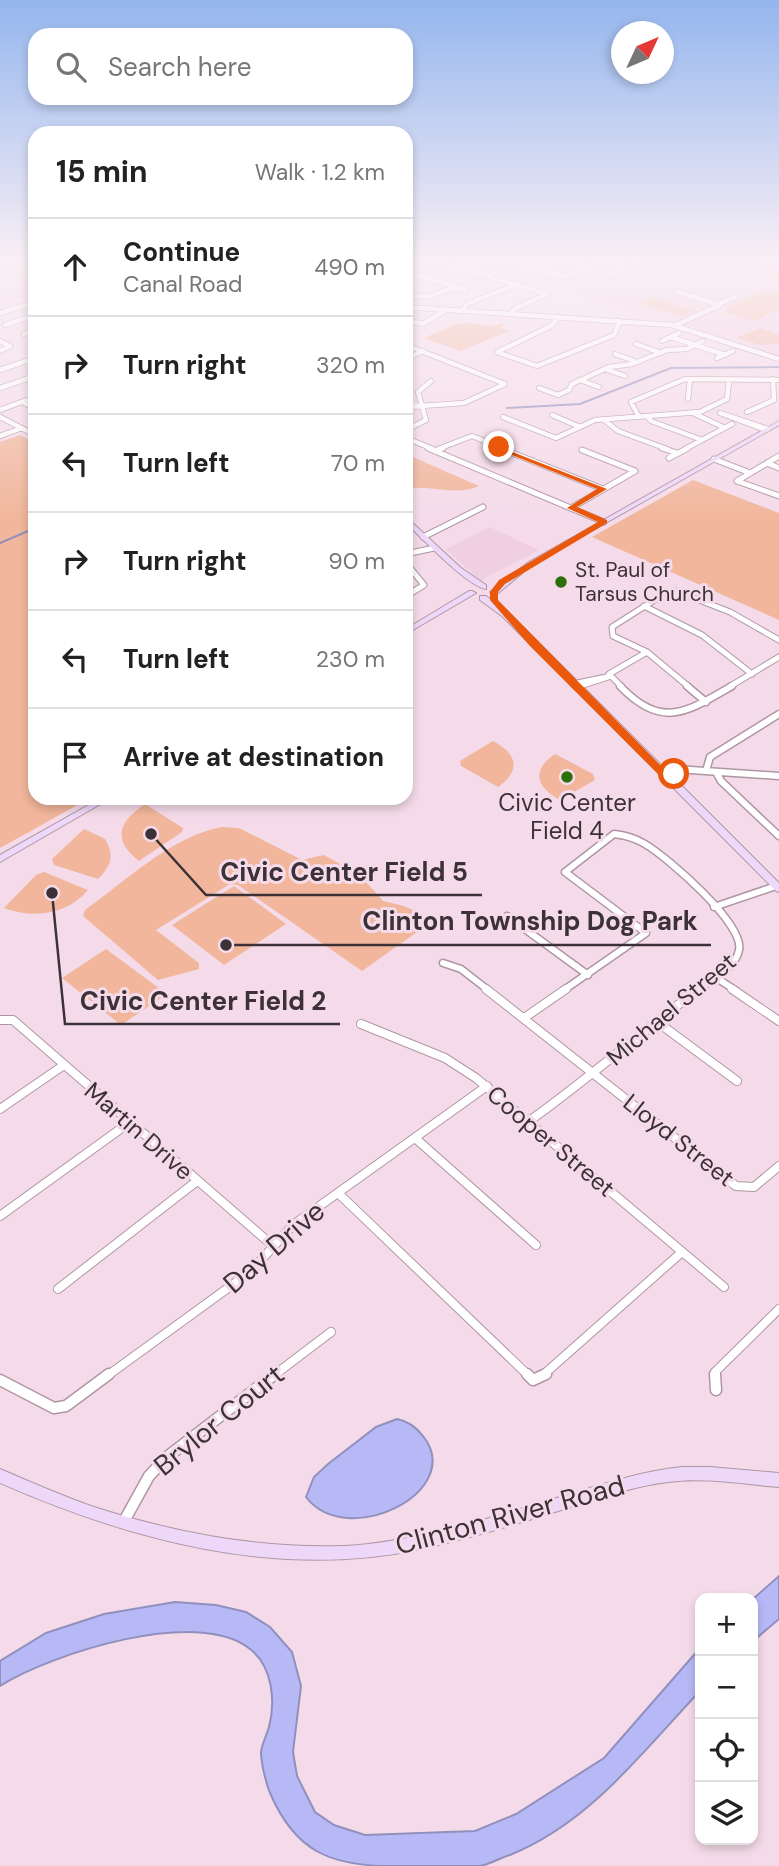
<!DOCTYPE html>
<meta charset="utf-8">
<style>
:root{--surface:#fff;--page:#f6f6f6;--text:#222;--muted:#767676;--line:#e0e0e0}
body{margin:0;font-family:"DM Sans",sans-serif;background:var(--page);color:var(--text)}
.controls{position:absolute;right:21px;bottom:21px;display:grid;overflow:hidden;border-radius:14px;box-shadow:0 4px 10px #0003}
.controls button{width:63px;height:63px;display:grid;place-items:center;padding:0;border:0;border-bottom:2px solid var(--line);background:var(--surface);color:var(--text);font:35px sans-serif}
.compass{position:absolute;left:611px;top:21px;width:63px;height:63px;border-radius:50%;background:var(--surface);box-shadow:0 4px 10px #0003;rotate:46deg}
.stop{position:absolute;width:21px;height:21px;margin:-16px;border:5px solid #ea580c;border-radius:50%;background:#fff}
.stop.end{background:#ea580c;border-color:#fff;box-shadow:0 2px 7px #0008}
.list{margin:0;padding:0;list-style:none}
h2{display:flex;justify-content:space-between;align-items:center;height:91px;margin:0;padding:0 28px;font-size:30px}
h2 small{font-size:23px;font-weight:400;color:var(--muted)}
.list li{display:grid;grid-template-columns:46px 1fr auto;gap:21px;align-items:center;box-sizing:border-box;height:98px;padding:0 28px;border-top:2px solid var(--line)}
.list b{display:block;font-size:26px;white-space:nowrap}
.list p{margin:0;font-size:23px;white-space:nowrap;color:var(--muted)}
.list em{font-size:23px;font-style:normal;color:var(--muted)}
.icon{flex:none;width:38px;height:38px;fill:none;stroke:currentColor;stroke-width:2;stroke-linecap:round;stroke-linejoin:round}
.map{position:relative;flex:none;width:779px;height:1866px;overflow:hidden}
.search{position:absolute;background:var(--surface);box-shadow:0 4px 10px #0003;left:28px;top:28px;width:385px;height:77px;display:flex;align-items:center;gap:18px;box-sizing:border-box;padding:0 24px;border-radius:21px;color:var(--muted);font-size:26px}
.panel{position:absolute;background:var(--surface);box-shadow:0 4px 10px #0003;left:28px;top:126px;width:385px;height:679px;border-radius:21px}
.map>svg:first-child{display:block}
</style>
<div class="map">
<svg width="779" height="1866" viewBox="0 0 779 1866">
<rect width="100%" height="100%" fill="#f5dbe9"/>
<path fill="#f1cfe2" d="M632,261H729L779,276V357L565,289Z
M35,264V294L0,305V273Z
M490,527L539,550L480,581L446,549Z"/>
<path fill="#f1b69b" d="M764,290L779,293V309L755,321L726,313L728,307Z
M653,297L696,311L682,317L639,303Z
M466,323L492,326L504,323L502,328L509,331L460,351L424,338L454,325Z
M760,328L779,335V344L761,345L736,338Z
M20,435L35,443V798H90L0,848V442Z
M406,454L479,486C455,497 432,484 406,489Z
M693,480L779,513V620L592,537Z
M493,741C518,754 521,771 498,787L461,766L460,761Z
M555,754L593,774L595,780L560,800C536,787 531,770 555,754Z
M145,804L183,828L182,832L139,861C112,840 118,822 145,804Z
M222,827L239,828L302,860L324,855L360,875L383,901L404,906L434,920L362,971L238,885L230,884L156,930L199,963V969L158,980L83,916L85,910C127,880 172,836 222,827Z
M84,829L105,839C115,856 111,866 98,879L54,865L52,859Z
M44,872L88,890C67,915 33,919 4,908L36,875Z
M234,886L286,924L224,965L172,925Z
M106,949L167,994L121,1025L62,978Z"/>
<path fill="#b6b9f6" stroke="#9190bd" stroke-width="2" d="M397,1419C408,1421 416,1427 423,1436C467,1491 347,1551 306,1497L314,1477L328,1464L376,1427Z
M779,1576V1619L753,1641V1599Z
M175,1602L216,1605L246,1612L270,1627L292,1652L301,1686L293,1752L297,1776L315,1812L334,1825L365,1835L475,1831L516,1814L604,1758L700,1648V1691C642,1752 590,1823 510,1855C500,1858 490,1864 480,1866C452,1866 419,1866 390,1866C330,1866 295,1851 270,1793C266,1783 261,1763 261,1752C262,1744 267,1734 269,1727C276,1700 272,1666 250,1649C198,1606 51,1654 0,1686V1661L46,1633L104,1614Z"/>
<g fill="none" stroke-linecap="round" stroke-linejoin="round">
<path stroke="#9190bd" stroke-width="2" d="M507,408L580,404L671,368L779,367
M0,543L35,528"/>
<defs>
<path id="street-far4" d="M438,261L547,294
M510,261L563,277L604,261
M570,261L589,267
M406,272L466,290
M611,274L640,261
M406,282L417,283
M406,297L431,296L455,287
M719,304L735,297
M406,307L672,325L779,359
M462,311L467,304L517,284
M0,313L35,302
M511,314L514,309L547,294
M406,320L423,324L446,310
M5,325L35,315
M676,325L720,305L677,292
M24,334L35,330
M671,337L725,355
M0,341L10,346
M662,341L679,333
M636,344L661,353
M406,345L505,384
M0,351L10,346
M497,352L537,366L614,335L620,321
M497,352L551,326L559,317
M615,354L637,362
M717,358L733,351
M406,359L423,351
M605,369L625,376
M0,370L35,358
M580,380L599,387
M0,388L35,376
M539,388L558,395L569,390L572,384L609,367L632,364L667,350L687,349L703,341
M688,399L690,379
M22,402L35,408
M406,407L464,403L505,384
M0,410L35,397
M747,412L774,400L773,379
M693,413L725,428
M552,415L580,427
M647,416L651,421L702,440
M0,417L35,435
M503,417L556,438L595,420L700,412L727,399L729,381
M639,417L631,402L685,379L779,380
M603,419L618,431L667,449
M406,430L426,420L418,392L431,381
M766,430L720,413L768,429
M0,436L22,428
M406,438L433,449
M438,449L472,436L505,449
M685,449L732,424"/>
<path id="street-far3" d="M428,448L604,522
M500,448L603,489
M662,448L677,453
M582,450L635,471
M434,451L443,448
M669,458L688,448
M714,459L750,473
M767,463L779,468
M737,481L779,456
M737,481L779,496
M571,508L635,471
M423,537L483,507
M406,554L434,548
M406,563L424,585L406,596
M644,606L702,635L752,674
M573,684L611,676L577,687
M622,687L609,674L647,652
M689,687L647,652L613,636L612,627L667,592L676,591L730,612L779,640
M729,687L779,657"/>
<path id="street-far2" d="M620,686C662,730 687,712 732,686
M687,686L706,702
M577,687L581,686
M706,771L710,757L779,714
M716,772L721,781L779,836
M662,773L676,769L779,776
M714,907L776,886
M507,916L588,975
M443,963L461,969L488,990
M715,977L735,990
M564,990L646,933L565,872L614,834C625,835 635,838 645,844C667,857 745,924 739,950C736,968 711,980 697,990"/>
<path id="street-far1" d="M486,989L736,1186L754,1187L779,1166
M732,989L779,1021
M524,1018L566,989
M0,1020H13L272,1245
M656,1021L737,1081
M361,1024L445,1058L476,1078L724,1287
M0,1109L64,1065
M528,1122C587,1080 641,1032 699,989
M415,1138L536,1245
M338,1193L529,1376
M0,1216L130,1122
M58,1289L197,1181
M107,1376L250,1272L293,1225L487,1086
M273,1376L331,1332
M542,1376L682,1252
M715,1376V1372L779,1309"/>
<path id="street" d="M527,1374L533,1380L546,1374
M715,1374L716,1390
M0,1380L54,1408L66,1406L109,1374
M123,1523L149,1476L167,1457L275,1374"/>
<path id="secondary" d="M28,261L35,262L0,273V270Z
M739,261H747L779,270V273Z
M779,421V425L533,564L497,594H494L490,592L529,562Z
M406,517L461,568L486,585V589C468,587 421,537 406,523Z
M469,591H472L476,593L406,634V629Z
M480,596H486L508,612L779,883V892L776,891L502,616L480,600Z
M101,798H111L0,862V855Z
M682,1467H710L779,1473V1487C742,1484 705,1477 668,1482C635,1486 603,1497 571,1507C520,1523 469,1539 417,1550C275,1579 130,1540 0,1483V1469C31,1482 62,1496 94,1507C175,1533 260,1549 345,1546C382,1544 420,1536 456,1527C495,1517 534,1505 573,1493C609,1482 644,1471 682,1467Z"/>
</defs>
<use href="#street-far4" stroke="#af96a3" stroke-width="6"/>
<use href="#street-far3" stroke="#af96a3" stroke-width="7"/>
<use href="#street-far2" stroke="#af96a3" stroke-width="9"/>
<use href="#street-far1" stroke="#af96a3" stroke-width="10"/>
<use href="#street" stroke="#af96a3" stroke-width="13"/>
<use href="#secondary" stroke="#af96a3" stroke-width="2"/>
<use href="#street-far4" stroke="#fff" stroke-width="4.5"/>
<use href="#street-far3" stroke="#fff" stroke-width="5"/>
<use href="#street-far2" stroke="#fff" stroke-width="6"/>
<use href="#street-far1" stroke="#fff" stroke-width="8"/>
<use href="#street" stroke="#fff" stroke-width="10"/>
<use href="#secondary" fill="#eed8f9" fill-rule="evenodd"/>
</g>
<linearGradient id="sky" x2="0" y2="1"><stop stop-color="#94b6ee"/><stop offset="0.5" stop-color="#faeff5"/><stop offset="1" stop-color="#faeff5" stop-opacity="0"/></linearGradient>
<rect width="779" height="522" fill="url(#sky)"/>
<path fill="#ea580c" d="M497,446L607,489L577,507L607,520V523L505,584L498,592V600L666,771H677V776L662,778L530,646L490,600V592L499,580L598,522L567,508L597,489L497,449Z"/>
<g fill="#2c6e07" stroke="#f5dbe9" stroke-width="2.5">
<circle cx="561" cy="582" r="7"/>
<circle cx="567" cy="777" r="7"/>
</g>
<g text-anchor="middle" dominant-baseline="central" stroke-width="6" stroke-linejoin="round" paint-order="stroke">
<g font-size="21" fill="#3b3137" stroke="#f5dbe9" text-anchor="start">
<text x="575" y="570">St. Paul of<tspan x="575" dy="24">Tarsus Church</tspan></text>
</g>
<g font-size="24" fill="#3b3137" stroke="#f5dbe9">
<text x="567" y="802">Civic Center<tspan x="567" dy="28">Field 4</tspan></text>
</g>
<g font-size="24" fill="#3b3137" stroke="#f5dbe9">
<text transform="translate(671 1009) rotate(-40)">Michael Street</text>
<text transform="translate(139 1131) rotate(41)">Martin Drive</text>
<text transform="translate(679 1140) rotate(38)">Lloyd Street</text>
<text transform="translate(551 1141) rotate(40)">Cooper Street</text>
</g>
<g font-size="28" fill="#3b3137" stroke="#f5dbe9">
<text transform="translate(274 1247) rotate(-41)">Day Drive</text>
<text transform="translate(219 1420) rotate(-39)">Brylor Court</text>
<text transform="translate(510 1515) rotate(-15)">Clinton River Road</text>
</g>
</g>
<path fill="none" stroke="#3b3137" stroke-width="2.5" d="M151 834L206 895H482M226 945L348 945H711M52 893L65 1024H340"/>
<g fill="#3b3137" stroke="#f5dbe9" stroke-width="2.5">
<circle cx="151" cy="834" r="7"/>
<circle cx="226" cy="945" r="7"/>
<circle cx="52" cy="893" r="7"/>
</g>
<g font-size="26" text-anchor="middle" font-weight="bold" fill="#3b3137" stroke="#f5dbe9" stroke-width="6" stroke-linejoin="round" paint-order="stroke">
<text x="344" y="881">Civic Center Field 5</text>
<text x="530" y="930">Clinton Township Dog Park</text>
<text x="203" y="1010">Civic Center Field 2</text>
</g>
</svg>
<div class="controls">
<button>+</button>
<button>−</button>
<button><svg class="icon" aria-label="locate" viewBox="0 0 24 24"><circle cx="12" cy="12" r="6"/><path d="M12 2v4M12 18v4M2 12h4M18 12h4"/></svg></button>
<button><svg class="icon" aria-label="layers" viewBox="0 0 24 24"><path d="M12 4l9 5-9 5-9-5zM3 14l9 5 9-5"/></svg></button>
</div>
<svg class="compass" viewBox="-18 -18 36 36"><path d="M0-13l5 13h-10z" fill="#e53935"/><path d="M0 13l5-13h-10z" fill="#767676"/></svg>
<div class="stop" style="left:674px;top:774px"></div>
<div class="stop end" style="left:499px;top:447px"></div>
<div class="search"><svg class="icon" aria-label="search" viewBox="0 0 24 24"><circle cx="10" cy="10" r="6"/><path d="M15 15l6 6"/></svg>Search here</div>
<section class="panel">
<h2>15 min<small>Walk · 1.2 km</small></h2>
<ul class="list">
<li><svg class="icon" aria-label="ahead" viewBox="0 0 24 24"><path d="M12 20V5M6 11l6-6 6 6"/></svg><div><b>Continue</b><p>Canal Road</p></div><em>490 m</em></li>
<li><svg class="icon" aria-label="right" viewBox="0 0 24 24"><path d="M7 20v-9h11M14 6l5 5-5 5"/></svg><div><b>Turn right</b></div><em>320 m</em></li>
<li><svg class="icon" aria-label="left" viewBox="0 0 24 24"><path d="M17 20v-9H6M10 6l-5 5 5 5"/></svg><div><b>Turn left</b></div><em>70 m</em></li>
<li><svg class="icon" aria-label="right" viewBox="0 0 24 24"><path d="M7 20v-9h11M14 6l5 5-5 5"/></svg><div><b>Turn right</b></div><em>90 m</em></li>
<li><svg class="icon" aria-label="left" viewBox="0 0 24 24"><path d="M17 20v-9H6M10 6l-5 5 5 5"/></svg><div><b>Turn left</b></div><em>230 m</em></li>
<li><svg class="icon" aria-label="arrive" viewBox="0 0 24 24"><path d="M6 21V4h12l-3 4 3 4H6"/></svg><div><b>Arrive at destination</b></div></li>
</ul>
</section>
</div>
